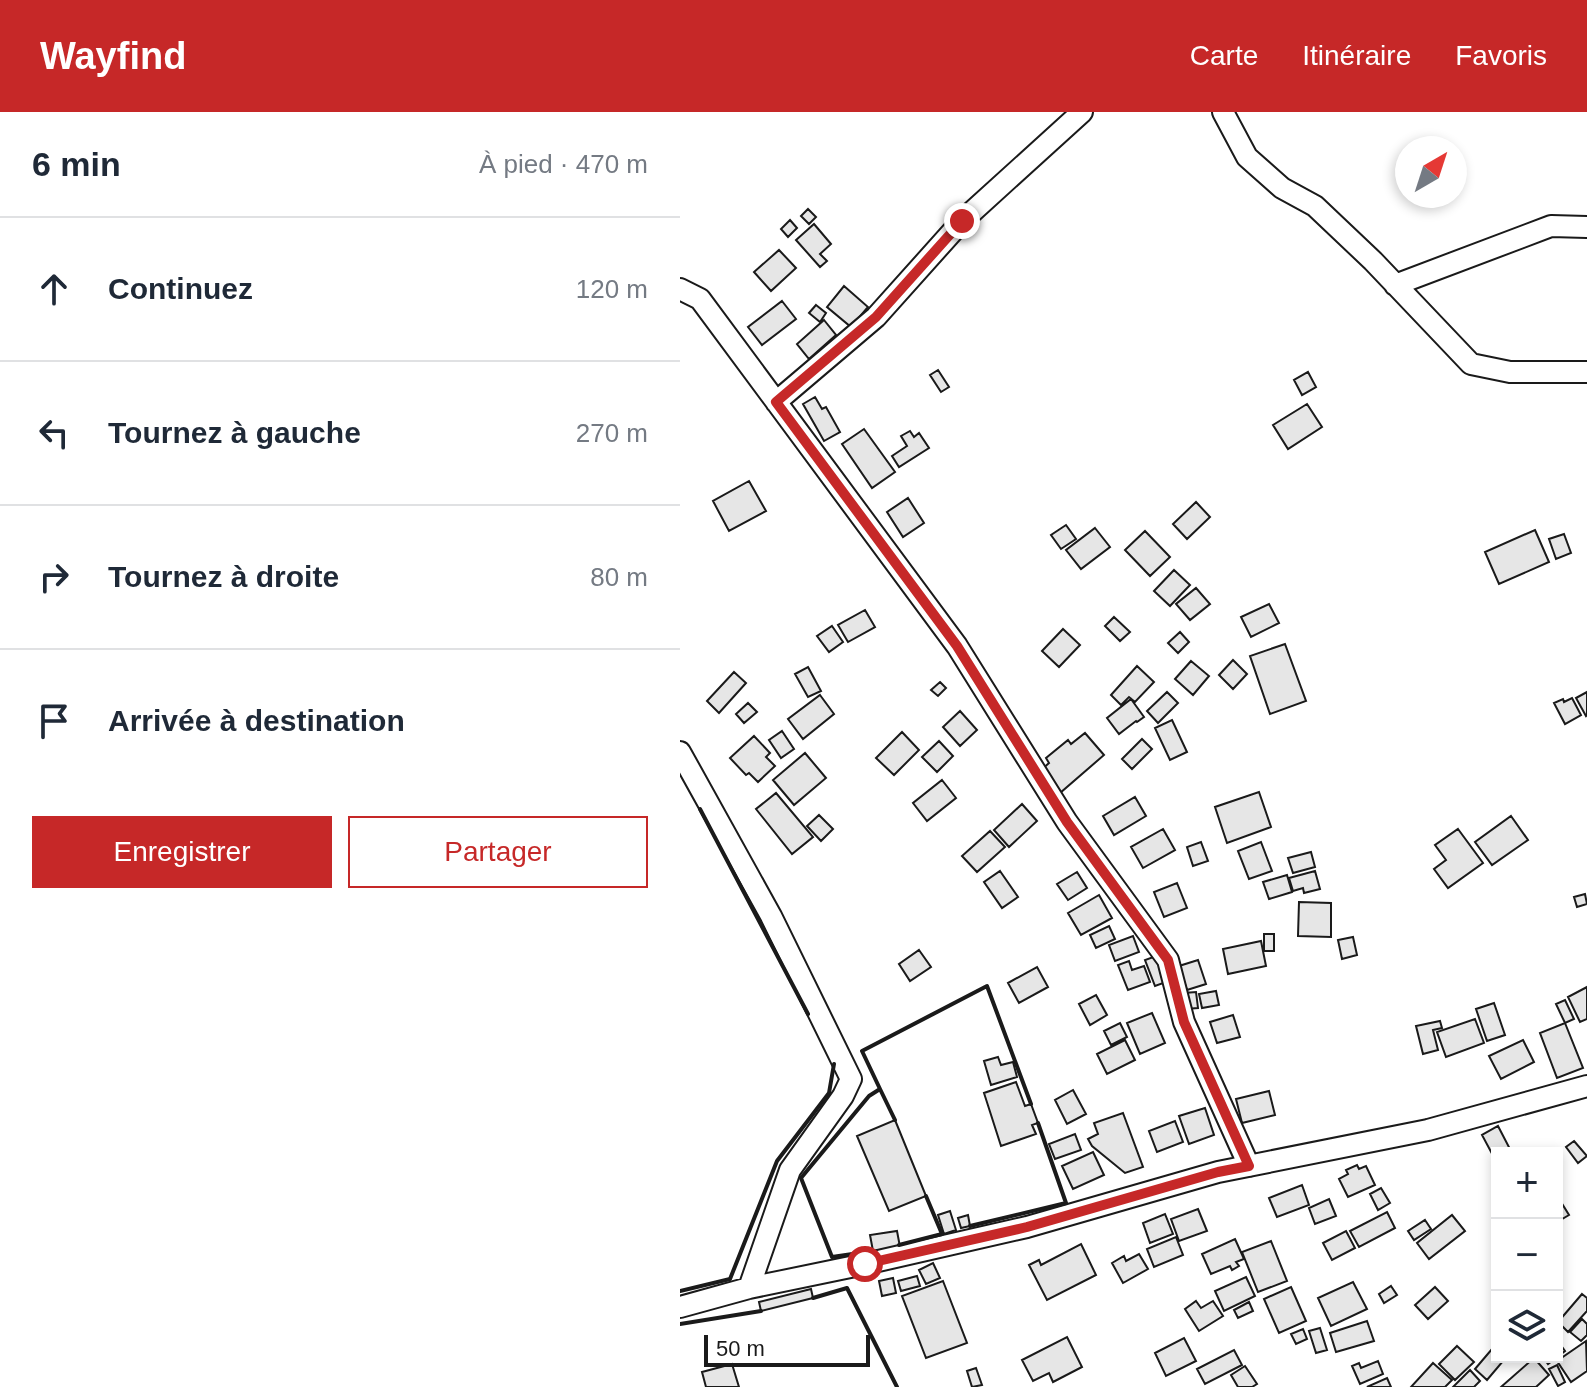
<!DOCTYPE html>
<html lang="fr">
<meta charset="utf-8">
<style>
:root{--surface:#fff;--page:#f2f2f3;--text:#1f2937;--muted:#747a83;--line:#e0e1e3;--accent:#c62828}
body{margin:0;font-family:Helvetica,sans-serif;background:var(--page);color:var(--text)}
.controls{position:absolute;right:24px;bottom:24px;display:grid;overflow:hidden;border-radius:0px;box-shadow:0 4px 12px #0003}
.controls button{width:72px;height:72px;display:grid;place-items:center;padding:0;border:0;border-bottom:2px solid var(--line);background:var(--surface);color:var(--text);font:40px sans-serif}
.compass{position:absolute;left:715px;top:24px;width:72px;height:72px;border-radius:50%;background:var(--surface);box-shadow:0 4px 12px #0003;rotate:39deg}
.scale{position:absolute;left:24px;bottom:20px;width:166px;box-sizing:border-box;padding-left:8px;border:4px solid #1a1a1a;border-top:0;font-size:22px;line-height:28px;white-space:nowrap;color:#1a1a1a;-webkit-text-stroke:6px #fff;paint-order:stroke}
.stop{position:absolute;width:24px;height:24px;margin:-18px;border:6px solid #c62828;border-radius:50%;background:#fff}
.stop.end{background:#c62828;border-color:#fff;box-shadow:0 2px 8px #0008}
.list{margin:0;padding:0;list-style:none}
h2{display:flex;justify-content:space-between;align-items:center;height:104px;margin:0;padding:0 32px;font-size:34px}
h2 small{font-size:26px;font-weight:400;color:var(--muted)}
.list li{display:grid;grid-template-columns:52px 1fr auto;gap:24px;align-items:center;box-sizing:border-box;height:144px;padding:0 32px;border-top:2px solid var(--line)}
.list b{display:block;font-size:30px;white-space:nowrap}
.list em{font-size:26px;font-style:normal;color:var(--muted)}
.actions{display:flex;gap:16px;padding:24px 32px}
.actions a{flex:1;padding:18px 0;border:2px solid var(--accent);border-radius:0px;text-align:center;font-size:28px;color:var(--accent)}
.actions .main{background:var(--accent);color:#fff}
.icon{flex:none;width:44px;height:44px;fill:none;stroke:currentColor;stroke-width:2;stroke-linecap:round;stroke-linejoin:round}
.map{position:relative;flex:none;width:907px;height:1275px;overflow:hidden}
header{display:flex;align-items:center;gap:48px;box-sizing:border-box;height:112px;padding:0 40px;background:var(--accent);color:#fff}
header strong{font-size:38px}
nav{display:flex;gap:44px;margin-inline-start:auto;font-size:28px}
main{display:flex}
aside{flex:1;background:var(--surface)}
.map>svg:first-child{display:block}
</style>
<header>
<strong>Wayfind</strong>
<nav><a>Carte</a><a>Itinéraire</a><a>Favoris</a></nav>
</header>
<main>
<aside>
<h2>6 min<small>À pied · 470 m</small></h2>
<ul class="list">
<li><svg class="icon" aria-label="ahead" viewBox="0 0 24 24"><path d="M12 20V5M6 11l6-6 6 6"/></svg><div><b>Continuez</b></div><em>120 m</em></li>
<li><svg class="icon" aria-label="left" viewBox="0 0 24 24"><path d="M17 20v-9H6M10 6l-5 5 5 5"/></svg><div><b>Tournez à gauche</b></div><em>270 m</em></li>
<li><svg class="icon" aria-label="right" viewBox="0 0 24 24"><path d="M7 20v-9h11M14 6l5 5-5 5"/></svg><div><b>Tournez à droite</b></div><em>80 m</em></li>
<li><svg class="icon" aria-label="arrive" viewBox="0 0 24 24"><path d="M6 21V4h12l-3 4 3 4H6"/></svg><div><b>Arrivée à destination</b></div></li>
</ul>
<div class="actions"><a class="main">Enregistrer</a><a>Partager</a></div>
</aside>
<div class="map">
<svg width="907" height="1275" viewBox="0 0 907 1275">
<rect width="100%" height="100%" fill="#fff"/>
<path fill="#e6e6e6" stroke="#1a1a1a" stroke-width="2" d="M128,97L136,105L129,112L121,104Z
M110,108L117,116L108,125L101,117Z
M134,112L151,132L140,142L147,149L140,155L116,128Z
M99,138L116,156L91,179L74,160Z
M164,174L188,195L171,215L147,195Z
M102,189L116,207L82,233L68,215Z
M136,193L146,201L140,210L129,201Z
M144,208L156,223L129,247L117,232Z
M258,258L269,275L261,280L250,263Z
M628,260L636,275L622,283L614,268Z
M135,285L142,297L146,295L160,320L144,329L123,292Z
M627,292L642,315L608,337L593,313Z
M184,317L215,360L192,376L162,332Z
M230,319L234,325L239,321L249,336L219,355L212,344L227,334L221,324Z
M69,369L86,399L49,419L33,389Z
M228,386L244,411L223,425L207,400Z
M516,390L530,405L507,427L493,412Z
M386,413L396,427L381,437L371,423Z
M415,416L430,435L401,457L386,438Z
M855,418L869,450L819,472L805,440Z
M465,419L490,445L470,464L445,438Z
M884,422L891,441L876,447L869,427Z
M494,458L510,473L490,494L474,479Z
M516,476L530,492L510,508L496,492Z
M589,492L599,511L571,525L561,505Z
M185,498L195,515L168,530L158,513Z
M434,505L450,520L440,529L425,514Z
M152,514L163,530L149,540L137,524Z
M383,517L400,533L379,555L362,539Z
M500,520L509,530L498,541L488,531Z
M605,532L626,589L590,602L570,544Z
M553,548L567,562L553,577L539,563Z
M511,549L529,564L513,583L495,567Z
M457,554L474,570L455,590L449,585L441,593L431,583Z
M128,555L141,579L128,585L115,562Z
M54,560L66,571L39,601L27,589Z
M260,570L266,576L258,584L251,578Z
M487,580L498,591L478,611L467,599Z
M907,580V603L906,604L896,586Z
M140,583L154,602L123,627L108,607Z
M892,586L901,603L885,612L874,591L883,587L884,590Z
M451,587L464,605L457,610L456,609L439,622L427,606Z
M68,591L77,600L64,611L56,602Z
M280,599L297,618L280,634L263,615Z
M492,608L507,640L490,648L475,616Z
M102,619L114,637L101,646L89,628Z
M222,620L239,638L214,663L196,646Z
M405,621L424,643L380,681L361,658L369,651L366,646L388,628L391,632Z
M74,624L90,641L86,645L95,654L78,670L69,661L66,663L50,646Z
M462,627L472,637L452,657L442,647Z
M259,629L273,644L257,660L242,645Z
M125,641L146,666L114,693L93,668Z
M262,668L276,686L247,709L233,691Z
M579,680L591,715L547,731L535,695Z
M96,681L133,725L112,742L76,697Z
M455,685L466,704L434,723L423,704Z
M342,692L357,709L329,735L314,718Z
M139,703L153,717L141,729L127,714Z
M831,704L848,728L812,753L795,730Z
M483,717L495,738L463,756L451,735Z
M778,717L803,751L768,776L754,757L766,748L755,733Z
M310,719L325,735L297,760L282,744Z
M521,730L528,749L513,754L507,735Z
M581,730L592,759L569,767L558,739Z
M631,740L635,755L613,761L608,746Z
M320,759L338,785L322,796L304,770Z
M635,759L640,777L624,781L623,776L613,779L609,766Z
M397,760L407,776L388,788L377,772Z
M607,763L612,780L589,787L583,770Z
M497,771L507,796L484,805L474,780Z
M905,782L907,792L897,795L894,785Z
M419,783L432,806L401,823L388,801Z
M619,790L651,791V825L618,824Z
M429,814L435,827L416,836L410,823Z
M584,822H594V839H584Z
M453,824L459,840L435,849L429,833Z
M673,825L677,843L662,847L658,828Z
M581,829L586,854L548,862L543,837Z
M239,838L251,855L230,869L219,852Z
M479,843L489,869L475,874L465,848Z
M518,848L526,872L507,878L499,854Z
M449,849L452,858L464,854L470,870L448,878L438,853Z
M357,855L368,875L339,891L328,871Z
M907,875V907L900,910L888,885Z
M536,879L539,893L522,896L519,882Z
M516,880L518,896L506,897L504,881Z
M416,883L427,903L410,913L399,892Z
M885,888L894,907L885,911L876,892Z
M814,891L825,923L807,929L796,897Z
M472,901L485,931L460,942L447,911Z
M553,903L560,925L537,931L530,910Z
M795,907L804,931L766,945L757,920Z
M760,909L762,916L753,918L758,938L743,942L736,914Z
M440,911L447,925L431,933L424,919Z
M885,911L903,956L877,966L860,921Z
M445,928L455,948L427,962L417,942Z
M843,928L854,950L821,967L809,944Z
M318,945L321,953L333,950L337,965L311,973L304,949Z
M336,970L345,994L351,992L358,1011L352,1013L356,1022L321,1034L304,981Z
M393,978L406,1002L387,1012L375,988Z
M589,979L595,1003L562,1011L556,987Z
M525,996L534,1023L509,1032L499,1004Z
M443,1001L463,1055L445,1061L412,1034L408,1027L418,1022L414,1011Z
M215,1008L246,1084L209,1099L177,1024Z
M495,1009L503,1030L477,1040L469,1019Z
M818,1014L832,1041H817V1051L802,1023Z
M395,1022L401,1038L375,1047L369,1032Z
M894,1029L907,1044L898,1051L886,1035Z
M413,1040L424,1063L393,1077L382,1054Z
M677,1053L679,1057L686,1054L695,1073L668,1085L659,1067L668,1062L666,1058Z
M622,1073L629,1093L597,1105L589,1086Z
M701,1076L710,1091L698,1098L690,1082Z
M649,1087L656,1104L635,1112L629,1096Z
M881,1090L889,1103L877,1110V1092Z
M518,1097L527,1119L499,1129L491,1107Z
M270,1099L276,1118L264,1122L258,1103Z
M707,1100L715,1116L679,1135L670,1119Z
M485,1102L493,1122L470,1131L463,1111Z
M288,1103L290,1114L281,1116L278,1106Z
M772,1103L785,1119L749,1147L737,1131Z
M745,1108L751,1117L734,1128L728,1119Z
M217,1119L220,1135L193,1139L190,1123Z
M666,1119L675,1136L652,1148L643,1131Z
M496,1125L503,1143L474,1155L467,1137Z
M555,1127L564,1147L556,1150L559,1154L552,1158L550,1154L531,1162L522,1142Z
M591,1129L607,1169L578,1180L562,1140Z
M401,1132L416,1163L367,1188L349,1153L359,1148L361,1153Z
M459,1142L468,1157L443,1171L432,1151L444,1144L446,1149Z
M253,1151L260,1166L246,1172L239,1158Z
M237,1164L240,1174L221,1179L218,1169Z
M566,1165L575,1184L544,1199L535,1179Z
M213,1166L216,1181L202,1184L199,1169Z
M263,1169L287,1231L246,1246L222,1184Z
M673,1170L687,1197L651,1214L638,1186Z
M711,1174L717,1183L704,1191L699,1182Z
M611,1175L626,1209L599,1221L584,1187Z
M755,1175L768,1189L748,1207L735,1193Z
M131,1177L133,1186L81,1199L79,1190Z
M902,1182L907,1186V1199L888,1220L878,1210Z
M516,1189L521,1196L533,1189L543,1204L519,1219L505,1197Z
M569,1190L573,1199L558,1206L554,1198Z
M902,1207L907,1212V1223L901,1229L890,1220Z
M687,1209L694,1229L656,1240L650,1221Z
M640,1216L647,1238L636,1241L629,1219Z
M623,1217L627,1227L616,1232L611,1222Z
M387,1225L402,1255L373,1270L369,1261L353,1269L342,1248Z
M504,1226L516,1249L486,1264L475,1241Z
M906,1229L907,1259L891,1270L877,1249Z
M880,1232L885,1239L868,1252L863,1245H877V1234Z
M777,1234L794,1250L775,1268L759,1252Z
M812,1237L817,1242V1245L824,1248L807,1268L795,1257Z
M554,1238L562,1253L525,1272L517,1257Z
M854,1246L869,1263L856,1275H821Z
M698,1249L703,1262L680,1272L672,1254L679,1251L681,1256Z
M753,1251L772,1268L765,1275H731Z
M52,1252L59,1275H26L22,1260Z
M877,1253L885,1270L878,1274L869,1257Z
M565,1254L577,1272L572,1275H558L551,1263Z
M296,1256L302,1273L292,1275L287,1259Z
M790,1258L800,1269L794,1275H773Z
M707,1266L711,1275H687Z"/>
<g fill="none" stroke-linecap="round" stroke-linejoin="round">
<defs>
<path id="minor" d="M543,0L567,45L602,76L635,94L693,149L791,252L830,260H907
M715,173L871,114L907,115
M0,177L20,187L277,534L387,710L488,848L504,910L569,1054
M96,290L196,205L282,109L402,0
M0,640L91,804L171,967L163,984L110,1058L69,1176
M0,1195L69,1176L185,1152L347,1115L538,1060L748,1018L907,974"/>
</defs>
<use href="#minor" stroke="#1a1a1a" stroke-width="24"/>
<use href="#minor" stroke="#fff" stroke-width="20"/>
<path stroke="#1a1a1a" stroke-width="4" d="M20,697L128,902
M200,977L182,939L307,874L351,992
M290,1114L386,1091L358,1011
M219,1133L262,1122L246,1084
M193,1139L152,1145L121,1066L189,984L200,977L215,1008
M0,1179L50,1167L97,1049L149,981L154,952
M133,1186L167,1176L217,1275
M0,1212L81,1199"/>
</g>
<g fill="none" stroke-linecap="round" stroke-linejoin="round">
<path stroke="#c62828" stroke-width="10" d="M185,1152L347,1115L538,1060L569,1054L504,910L488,848L387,710L277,534L96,290L196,205L282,109"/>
</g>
</svg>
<div class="controls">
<button>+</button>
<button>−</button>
<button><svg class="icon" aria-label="layers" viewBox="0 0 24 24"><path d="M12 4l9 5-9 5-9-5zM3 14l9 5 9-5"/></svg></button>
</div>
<svg class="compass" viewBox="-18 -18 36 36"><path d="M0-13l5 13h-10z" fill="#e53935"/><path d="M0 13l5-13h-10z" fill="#747a83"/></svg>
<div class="scale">50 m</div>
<div class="stop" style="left:185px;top:1152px"></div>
<div class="stop end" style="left:282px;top:109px"></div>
</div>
</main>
